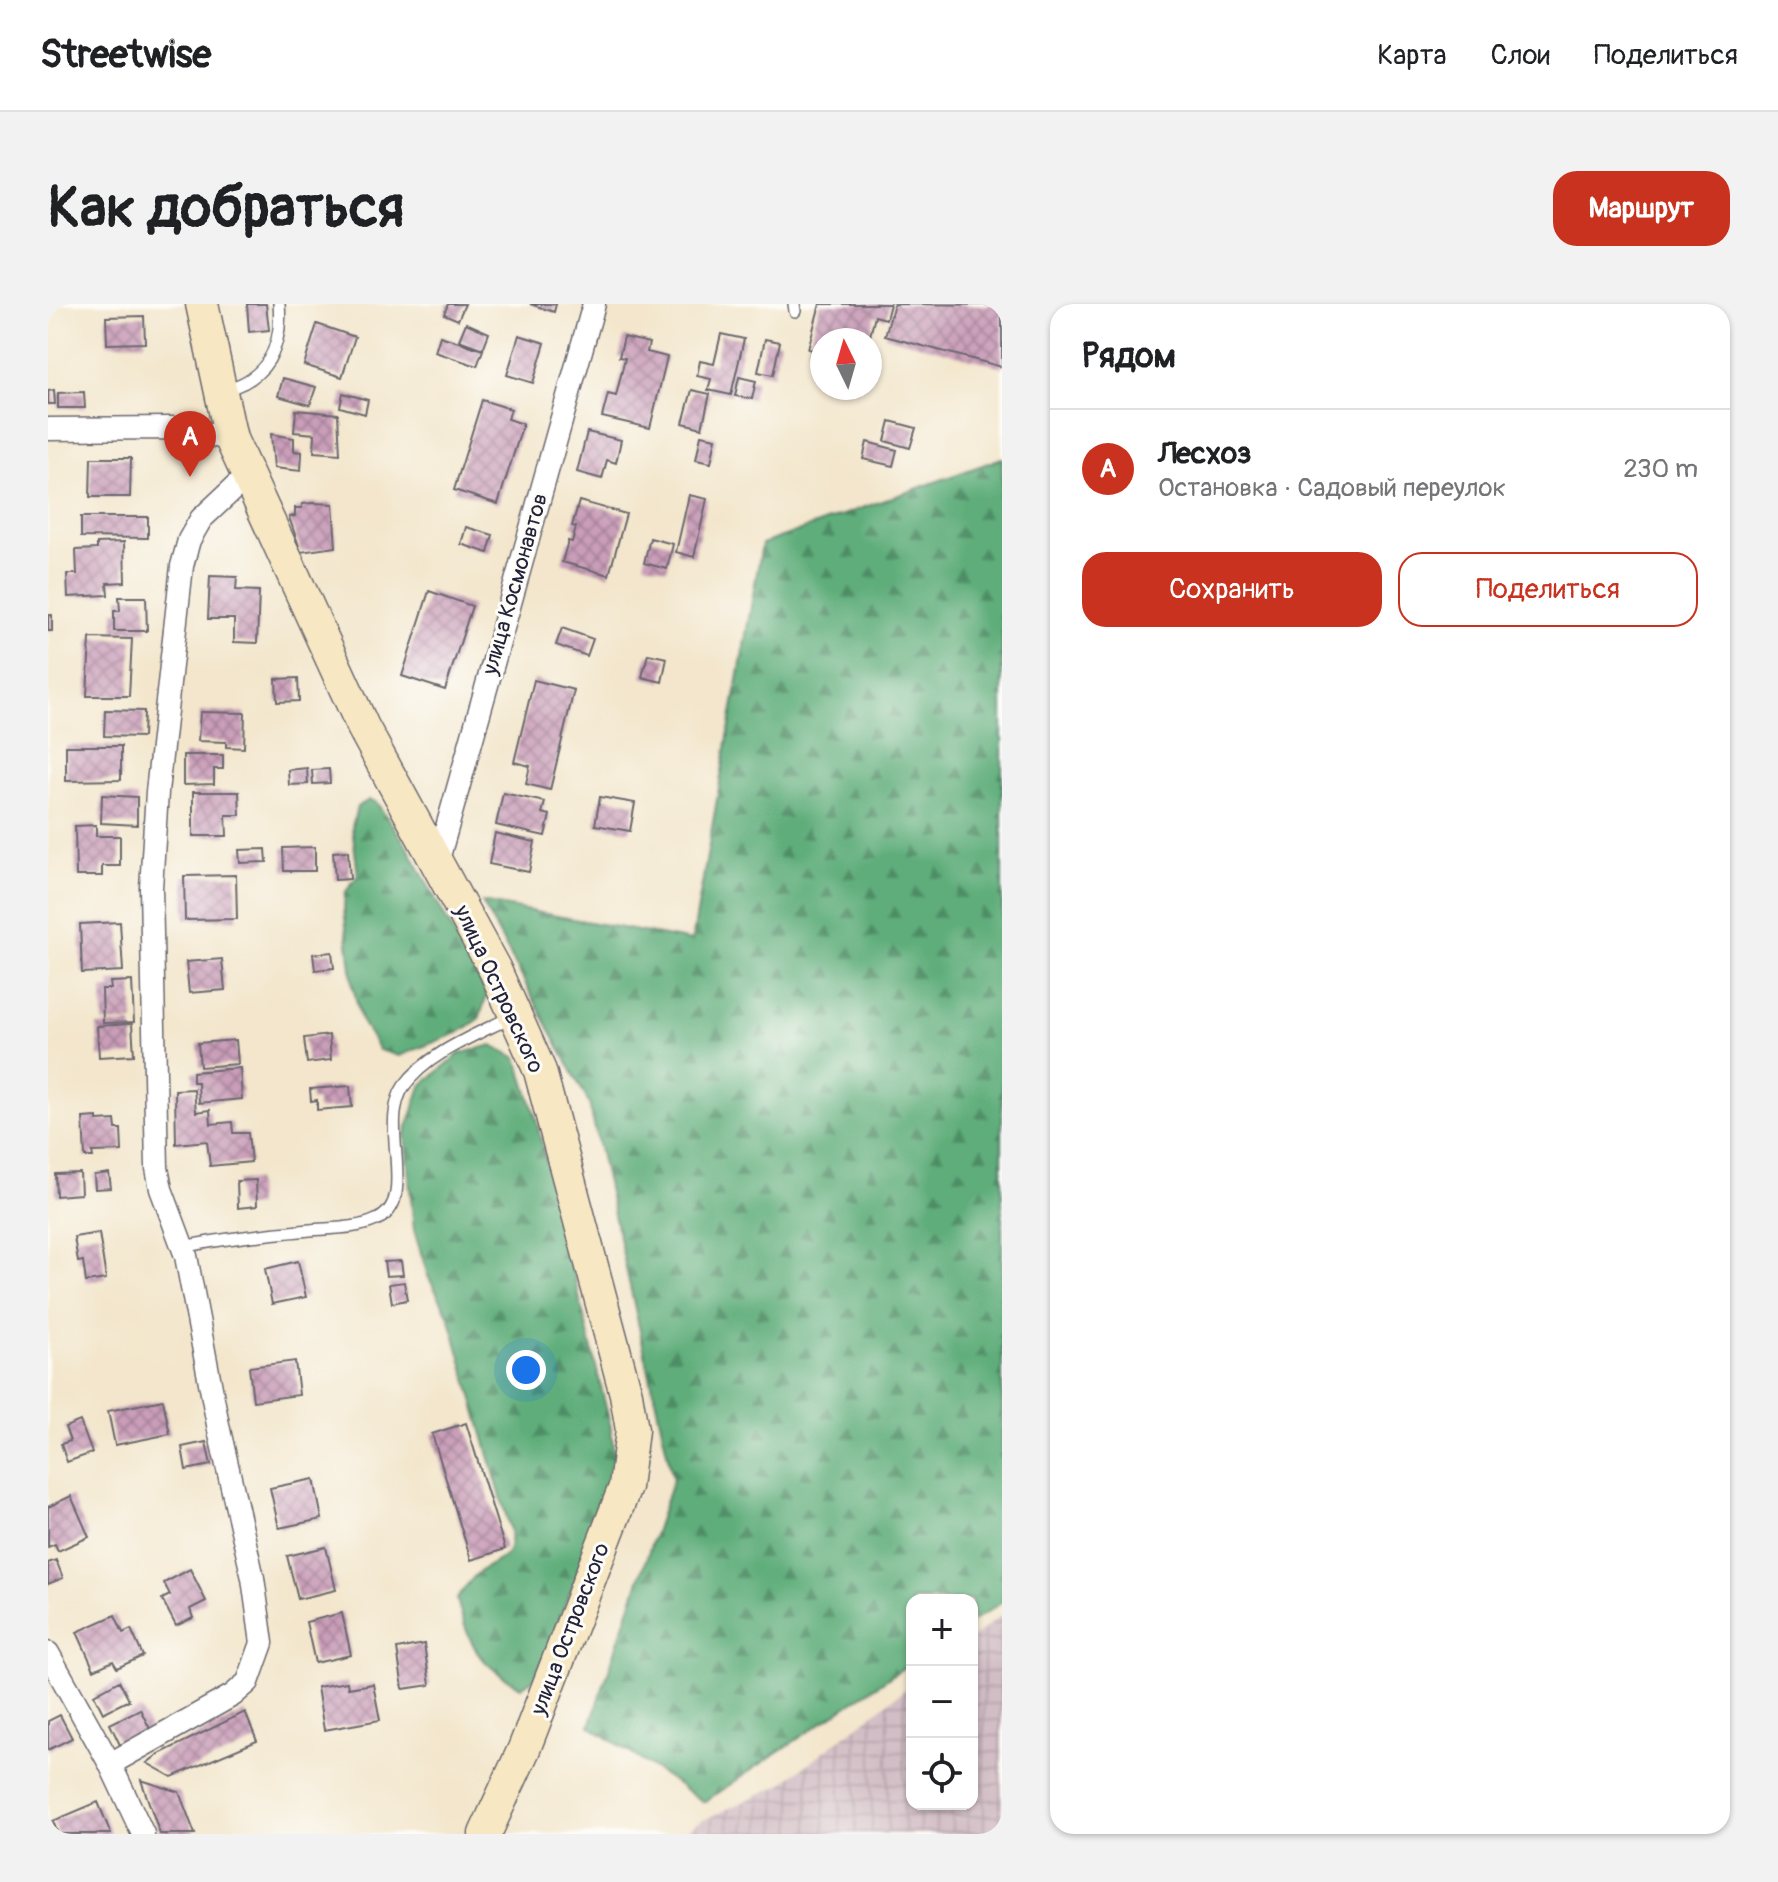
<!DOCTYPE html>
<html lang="ru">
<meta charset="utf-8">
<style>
:root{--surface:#fff;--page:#f2f2f2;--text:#202124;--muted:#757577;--line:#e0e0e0;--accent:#c8321e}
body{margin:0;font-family:Pangolin,sans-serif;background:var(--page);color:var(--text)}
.controls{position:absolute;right:24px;bottom:24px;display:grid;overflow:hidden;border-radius:16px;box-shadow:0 2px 6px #0004}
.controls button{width:72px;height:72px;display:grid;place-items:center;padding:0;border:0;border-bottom:2px solid var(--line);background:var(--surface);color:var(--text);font:40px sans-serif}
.compass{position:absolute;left:762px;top:24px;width:72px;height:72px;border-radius:50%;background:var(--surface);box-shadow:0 2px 6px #0004;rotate:355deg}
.you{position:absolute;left:478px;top:1066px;width:28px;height:28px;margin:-20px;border:6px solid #fff;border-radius:50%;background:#1a73e8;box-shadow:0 0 0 12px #1a73e833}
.badge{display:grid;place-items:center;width:52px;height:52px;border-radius:50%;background:var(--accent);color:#fff;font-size:26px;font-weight:700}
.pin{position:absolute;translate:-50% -66px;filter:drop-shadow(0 2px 4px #0008)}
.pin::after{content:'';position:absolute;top:42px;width:28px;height:24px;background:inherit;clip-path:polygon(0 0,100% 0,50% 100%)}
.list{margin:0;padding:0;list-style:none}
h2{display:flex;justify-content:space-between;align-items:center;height:104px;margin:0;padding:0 32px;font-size:34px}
h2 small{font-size:26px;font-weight:400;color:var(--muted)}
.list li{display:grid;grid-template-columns:52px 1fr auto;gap:24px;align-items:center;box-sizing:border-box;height:120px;padding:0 32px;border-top:2px solid var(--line)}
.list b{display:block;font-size:30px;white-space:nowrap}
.list p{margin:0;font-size:26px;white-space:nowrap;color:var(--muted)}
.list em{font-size:26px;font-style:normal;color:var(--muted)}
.actions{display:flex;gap:16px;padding:24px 32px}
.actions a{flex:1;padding:18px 0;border:2px solid var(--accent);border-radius:24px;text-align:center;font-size:28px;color:var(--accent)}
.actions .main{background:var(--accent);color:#fff}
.icon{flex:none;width:44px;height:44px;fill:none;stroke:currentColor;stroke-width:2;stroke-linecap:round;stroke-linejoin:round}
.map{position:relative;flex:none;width:954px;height:1530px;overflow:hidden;border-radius:24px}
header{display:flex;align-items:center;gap:48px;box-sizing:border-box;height:112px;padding:0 40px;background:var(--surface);border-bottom:2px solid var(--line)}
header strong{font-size:38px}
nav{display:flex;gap:44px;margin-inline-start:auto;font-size:28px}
.intro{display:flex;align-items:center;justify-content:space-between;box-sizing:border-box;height:192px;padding:0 48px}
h1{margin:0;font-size:56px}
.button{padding:20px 36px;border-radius:24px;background:var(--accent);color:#fff;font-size:28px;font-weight:700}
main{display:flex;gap:48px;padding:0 48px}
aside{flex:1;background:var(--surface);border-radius:24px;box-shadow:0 2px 6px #0004}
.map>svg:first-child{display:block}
</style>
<header>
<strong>Streetwise</strong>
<nav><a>Карта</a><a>Слои</a><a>Поделиться</a></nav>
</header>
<div class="intro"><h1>Как добраться</h1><a class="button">Маршрут</a></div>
<main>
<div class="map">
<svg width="954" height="1530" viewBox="0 0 954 1530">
<defs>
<pattern id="industrial-grid" width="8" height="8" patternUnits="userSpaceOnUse" patternTransform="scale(2)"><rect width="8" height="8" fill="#d2bdc5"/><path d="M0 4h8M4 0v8" fill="none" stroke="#b4a2aa"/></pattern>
<pattern id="forest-firs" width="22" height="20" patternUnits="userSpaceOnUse" patternTransform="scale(2)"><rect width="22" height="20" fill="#5ead7a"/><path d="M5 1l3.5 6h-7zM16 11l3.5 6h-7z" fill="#4d8c65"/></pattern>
<pattern id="building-cross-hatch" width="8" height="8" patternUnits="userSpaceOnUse" patternTransform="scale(2)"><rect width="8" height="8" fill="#ca9eb9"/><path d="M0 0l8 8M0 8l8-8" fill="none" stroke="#a48098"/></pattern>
</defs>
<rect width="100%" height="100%" fill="#fdfcf7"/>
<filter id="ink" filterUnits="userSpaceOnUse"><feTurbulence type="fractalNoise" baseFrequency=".0125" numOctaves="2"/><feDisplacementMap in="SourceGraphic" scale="16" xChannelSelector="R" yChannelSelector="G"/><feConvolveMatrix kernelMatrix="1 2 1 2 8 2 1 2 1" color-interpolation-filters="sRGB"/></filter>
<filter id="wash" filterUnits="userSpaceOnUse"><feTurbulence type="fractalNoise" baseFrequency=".006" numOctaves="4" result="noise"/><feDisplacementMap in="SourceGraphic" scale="32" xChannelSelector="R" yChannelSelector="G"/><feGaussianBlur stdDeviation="1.8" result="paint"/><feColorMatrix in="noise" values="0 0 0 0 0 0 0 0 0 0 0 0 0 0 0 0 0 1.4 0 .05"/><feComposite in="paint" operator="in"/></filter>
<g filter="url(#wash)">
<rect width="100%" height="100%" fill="#f3e6cc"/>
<path fill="url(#industrial-grid)" d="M954,1311V1530H634L651,1518L732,1481L864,1380V1500H924V1334Z"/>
<path fill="url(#forest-firs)" stroke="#40685a" stroke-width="2" d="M954,154V1298L924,1318V1296H864V1358L656,1498L542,1422L625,1175L541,799L434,598L644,637L714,240Z
M321,496L328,498L359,542L439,691L431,715L412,728L351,752L331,746L313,716L305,682L296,605L297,589L310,571L304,523L309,503Z
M444,741L469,754L487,811L563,1124L567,1161L547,1226L488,1373L473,1383C431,1361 420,1340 409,1295C415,1287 422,1275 430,1269C452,1251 465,1260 462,1225L401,1012L380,972L366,926L357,831L373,782L411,750Z"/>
<g id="blocks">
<path fill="url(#building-cross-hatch)" d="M199,0H218L221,26L201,28Z
M400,0H417L410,16L396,10Z
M482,0H508L506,8Z
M772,0H842L838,15L827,12L821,36H774V62L766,59L769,47L760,45Z
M846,0L954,1V63L837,32Z
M96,12L97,39L59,40L58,13Z
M418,19L441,29L435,45L411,36Z
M269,20L307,33L294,73L256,61Z
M673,30L696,35L683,91L660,86L663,75L649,72L652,57L666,60Z
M471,31L497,39L485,79L459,71Z
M392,32L435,46L429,62L387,48Z
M576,33L601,39L599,48L619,53L602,124L554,113L560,90L568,92L577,54L571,53Z
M717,35L732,38L725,71L710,68Z
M691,73L708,77L704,95L687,92Z
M235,74L268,83L262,101L230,92Z
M6,86L7,100H0V87Z
M644,86L662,90L654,124L635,119Z
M36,88L37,104H10V89Z
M295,89L320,96L317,110L292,103Z
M434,96L463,105L460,115L475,120L450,200L406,186Z
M248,106L290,110L292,150L266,148L267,130L246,128Z
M842,117L868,124L862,144L837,137Z
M539,128L573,136L568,159L559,156L554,175L529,168Z
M223,130L246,134V147L254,148L253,167L226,164Z
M653,131L668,134L663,159L648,156Z
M819,138L849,146L845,162L815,155Z
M43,154H83L82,193H42Z
M641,191L659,195L646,253L628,248Z
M531,197L578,210L561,271L514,258L520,237L524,238L528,223L524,222Z
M266,199L285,200L288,243L253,248L241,213L247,212V204H254V200Z
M33,213H100V234L33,233Z
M418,223L445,231L440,249L413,240Z
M602,234L625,240L619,265L596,259Z
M76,238L77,278L59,279L60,291L20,293L19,270H29L28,246L49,245V239Z
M162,272L189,273L188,286L211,287L209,339L186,338V315H160Z
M381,287L424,302L397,386L354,372Z
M71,293H98L99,327H66V307H72Z
M0,311H4V327H0Z
M514,324L545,335L539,352L508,341Z
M42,334L84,335L81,392H39Z
M600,350L619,354L614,378L594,373Z
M250,374L251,397L229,398L228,375Z
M486,376L526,386L502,486L478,480L482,462L466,458Z
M57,406L96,407L95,433L56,432Z
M152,408L197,409L196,444L178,443V438L150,437Z
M18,442H73V476L18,477Z
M135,451H175V465H166V480L135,481Z
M259,464L260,480L241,481L240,466Z
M281,465L282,479L265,480L264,466Z
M145,488H191L192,511H178L179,532H145Z
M455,489L497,498L494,509L502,511L497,532L448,521Z
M54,491L89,493V521L53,519Z
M552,493L587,499L582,527L547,521Z
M48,521V532H72V562H54V572H28L27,522Z
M447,529L487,538L481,568L441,560Z
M267,543V567H236L235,544Z
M218,545L219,558L192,559L191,546Z
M300,547L302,575L287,576L285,548Z
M188,571L189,615L137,616L136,572Z
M72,618L75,667L34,669L32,620Z
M284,648L286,664L267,666L265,650Z
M174,655L177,686L141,689L138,658Z
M84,677L86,718L55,719L54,685H63L62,678Z
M84,720L86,751L51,753L49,722Z
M281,731L283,756L259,759L256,734Z
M188,736L190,760L152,763L150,739Z
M192,764L194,795L151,799L150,778H145V768Z
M302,782L304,803L269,806V796L263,797L262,785Z
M146,785L148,808L162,806L163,820L184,818L185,829H200L203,858L162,862L159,837L128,840L127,786Z
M49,813V817L67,816L68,825H73L74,847L44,848L45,853H37L35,814Z
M32,869L33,890L8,892L7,870Z
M61,869L63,884L47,885L46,871Z
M208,876L209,902L190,904L189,877Z
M51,929L58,975L38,978L35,957L30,958L26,933Z
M250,957L258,993L224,1000L217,965Z
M353,957L355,971L338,972L336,958Z
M356,978L359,996L344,999L341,980Z
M247,1057L251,1091L205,1097L201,1063Z
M115,1096L122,1130L67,1141L60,1107Z
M32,1117L44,1149L19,1158L13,1140L22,1137L17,1123Z
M418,1119L457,1245L423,1256L384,1130Z
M158,1138L163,1161L138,1166L134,1143Z
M266,1175L274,1215L231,1224L222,1184Z
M23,1192L41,1233L10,1247L7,1240L0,1243V1203Z
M278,1243L288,1286L250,1295L239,1252Z
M8,1256L15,1274L0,1280V1259Z
M142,1265L158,1297L142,1305L145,1314L128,1322L114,1295L122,1291L116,1279Z
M294,1309L303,1351L267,1359L258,1318Z
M67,1311L75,1329L83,1325L95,1352L69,1364L65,1357L46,1366L29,1328Z
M376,1340L382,1381L355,1385L349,1345Z
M71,1377L81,1396L55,1409L46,1391Z
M299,1378L300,1384L325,1380L332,1416L276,1426L269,1383Z
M92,1405L103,1427L72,1441L62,1420Z
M197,1408L209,1437L124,1473L99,1459L111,1450Z
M12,1411L24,1434L0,1446V1417Z
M93,1476L131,1488L147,1530H112Z
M50,1498L63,1530H10L5,1517Z"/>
</g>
</g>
<g filter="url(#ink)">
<use href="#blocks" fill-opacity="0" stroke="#6b676e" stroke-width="2"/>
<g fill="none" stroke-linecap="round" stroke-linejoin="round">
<defs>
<path id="lane" d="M746,0L747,7
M175,86C219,76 235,43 231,0
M135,943C177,934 219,930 262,926C283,924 309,925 328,916C372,898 329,821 356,782C380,749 428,731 463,713"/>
<path id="street" d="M0,125L124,124L183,135
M389,559L546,0
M0,1349L62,1460L95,1530
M62,1460L185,1391L200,1378L214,1339L205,1274L171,1126L138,952L113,885L109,864L103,584L109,488L134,262L141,236L153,215L199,172"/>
<path id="secondary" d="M154,0L183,135L315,423L447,666L492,767L578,1090L584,1126L577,1183L476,1445L437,1530"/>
</defs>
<use href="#lane" stroke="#6b676e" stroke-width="14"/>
<use href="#street" stroke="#6b676e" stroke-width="25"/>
<use href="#secondary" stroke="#6b676e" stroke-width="35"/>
<use href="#lane" stroke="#fff" stroke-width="11"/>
<use href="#street" stroke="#fff" stroke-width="22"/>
<use href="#secondary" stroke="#f7e8c3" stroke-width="32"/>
</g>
</g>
<g text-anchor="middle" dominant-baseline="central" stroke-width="6" stroke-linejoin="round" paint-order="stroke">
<g font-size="22" fill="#22223b" stroke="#fdfcf7">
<text transform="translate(467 280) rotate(-74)">улица Космонавтов</text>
<text transform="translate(451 685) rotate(65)">улица Островского</text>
<text transform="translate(522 1325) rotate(-69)">улица Островского</text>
</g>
</g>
</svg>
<div class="controls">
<button>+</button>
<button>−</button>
<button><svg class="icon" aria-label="locate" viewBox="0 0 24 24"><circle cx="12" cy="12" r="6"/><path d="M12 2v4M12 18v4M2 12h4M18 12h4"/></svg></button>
</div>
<svg class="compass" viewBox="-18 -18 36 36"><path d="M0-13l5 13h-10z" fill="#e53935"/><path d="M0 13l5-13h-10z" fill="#757577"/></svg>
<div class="you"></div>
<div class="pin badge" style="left:142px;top:173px">A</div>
</div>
<aside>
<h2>Рядом<small></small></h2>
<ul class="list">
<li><span class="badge">A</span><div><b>Лесхоз</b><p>Остановка · Садовый переулок</p></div><em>230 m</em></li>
</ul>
<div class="actions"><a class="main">Сохранить</a><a>Поделиться</a></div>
</aside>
</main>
